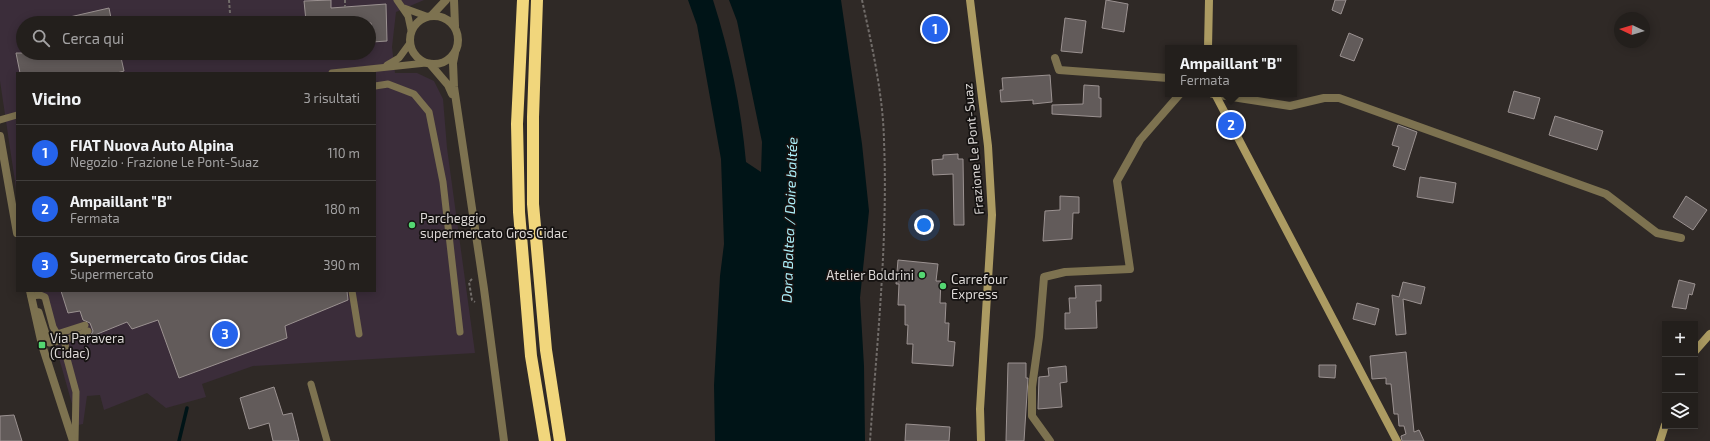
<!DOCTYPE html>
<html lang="it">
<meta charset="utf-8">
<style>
:root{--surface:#231f1c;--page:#2b2725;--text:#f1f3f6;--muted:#a3a2a3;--line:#403d3b;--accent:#2563eb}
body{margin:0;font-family:"Exo 2",sans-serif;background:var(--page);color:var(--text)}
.controls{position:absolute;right:12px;bottom:12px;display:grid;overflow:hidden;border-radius:0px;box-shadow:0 2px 10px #0003}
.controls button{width:36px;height:36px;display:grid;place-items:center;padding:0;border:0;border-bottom:1px solid var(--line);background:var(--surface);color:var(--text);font:20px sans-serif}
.compass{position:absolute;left:1614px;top:12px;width:36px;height:36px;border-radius:50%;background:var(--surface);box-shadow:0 2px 10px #0003;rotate:274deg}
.you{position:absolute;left:924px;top:225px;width:14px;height:14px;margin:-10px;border:3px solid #fff;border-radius:50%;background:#1a73e8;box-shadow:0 0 0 6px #1a73e833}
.badge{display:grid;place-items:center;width:26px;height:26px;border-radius:50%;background:var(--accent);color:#fff;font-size:13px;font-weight:700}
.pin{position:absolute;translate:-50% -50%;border:2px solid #fff;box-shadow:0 1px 4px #0006}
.popup{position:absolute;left:1165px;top:45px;width:132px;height:52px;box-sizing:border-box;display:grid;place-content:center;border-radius:0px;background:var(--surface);filter:drop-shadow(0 1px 3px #0005);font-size:13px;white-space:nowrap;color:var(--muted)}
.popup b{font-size:15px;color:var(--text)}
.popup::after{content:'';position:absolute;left:50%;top:100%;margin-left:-8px;border:8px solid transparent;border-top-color:var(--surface)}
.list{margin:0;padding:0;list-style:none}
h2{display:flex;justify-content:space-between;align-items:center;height:52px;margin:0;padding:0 16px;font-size:17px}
h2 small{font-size:13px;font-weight:400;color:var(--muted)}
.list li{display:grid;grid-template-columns:26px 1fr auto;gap:12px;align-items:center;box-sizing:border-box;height:56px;padding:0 16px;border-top:1px solid var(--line)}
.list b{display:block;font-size:15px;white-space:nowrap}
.list p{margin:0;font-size:13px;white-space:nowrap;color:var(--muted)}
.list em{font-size:13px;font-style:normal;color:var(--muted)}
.icon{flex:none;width:22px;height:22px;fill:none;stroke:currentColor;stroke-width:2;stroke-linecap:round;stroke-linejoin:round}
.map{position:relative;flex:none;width:1710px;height:441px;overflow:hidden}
.search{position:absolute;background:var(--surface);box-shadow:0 2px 10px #0003;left:16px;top:16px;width:360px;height:44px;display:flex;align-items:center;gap:10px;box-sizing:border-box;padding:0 14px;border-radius:22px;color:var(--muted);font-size:15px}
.panel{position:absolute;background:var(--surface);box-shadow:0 2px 10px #0003;left:16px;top:72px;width:360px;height:220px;border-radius:0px}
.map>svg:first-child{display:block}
</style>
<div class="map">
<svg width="1710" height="441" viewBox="0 0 1710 441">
<rect width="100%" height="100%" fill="#2f2926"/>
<path fill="#3b2d3a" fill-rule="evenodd" d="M0,0H424L396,12L392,47L395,73H417L434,81L443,99L447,148L475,353L253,366L202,384L206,397L166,408L147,393L104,410L100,395L87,396L83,424L78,425L40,291H375V73H17V195L0,81ZM23,23H369V53H23Z"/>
<path fill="#001417" d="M688,0H713C730,53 741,107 746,162L761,172L762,142L737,21L729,0H841L862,144L869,211L860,298L864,366L865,441H715L714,385L720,276L724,244L721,159L697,25Z"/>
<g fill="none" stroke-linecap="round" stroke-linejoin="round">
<path stroke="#001417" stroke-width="3.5" d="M179,441L187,408"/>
</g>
<path fill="#625b5a" stroke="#9b9291" d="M331,0V8L386,4L387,41L372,42L371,23H334L333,19L306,21L304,1Z
M1106,0L1128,4L1124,32L1102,28Z
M1335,0H1346L1341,14L1332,10Z
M109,8L112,23H62L61,19Z
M1065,18L1086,21L1082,53L1061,51Z
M1349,33L1363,39L1354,61L1340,56Z
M16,53H120L124,71L117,73H20Z
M1050,75L1052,102L1033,104V100L1001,102L1000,90H1003L1002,78Z
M1084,85L1099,86V98H1101V117L1052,114V105L1083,104Z
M1514,91L1540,98L1534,119L1508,112Z
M1555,116L1603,131L1597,150L1549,135Z
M1398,125L1417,132L1405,170L1393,166L1399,147L1392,145Z
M958,154V159H963L964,225H954L953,174L933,175L932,160L943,159V155Z
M1420,177L1456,183L1453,203L1417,197Z
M1060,196L1079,197V213H1073L1072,239L1043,241L1045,211L1060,210Z
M1686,196L1707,210L1693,230L1673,217Z
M898,260L938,264L936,281H941L940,303H946L945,323H949L948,341L955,342L953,366L912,363L913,344H907L908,325H905V305H898L899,284H896Z
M1679,280L1695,284L1692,295L1689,294L1686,309L1672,307Z
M1403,282L1425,287L1421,304L1403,299L1406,334L1396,335L1392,295L1399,297Z
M1101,285V301H1096L1097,328L1065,329V313H1070L1069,298H1076L1075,286Z
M61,291H347L348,300L285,326L287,338L179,378L158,320L132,329L127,322L90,337L93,331L90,323L83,320L80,311L68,313Z
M1357,303L1379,309L1375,325L1353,319Z
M1406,352L1414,432L1419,430L1424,441H1402L1401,436L1406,434L1404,426H1399L1398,414H1394L1391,384H1386V378L1372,379L1370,356Z
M1008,363H1026V378H1028L1024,441H1006Z
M1319,365H1336L1335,378L1319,377Z
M1066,366L1067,382L1060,383L1062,407L1038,409L1039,377L1049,376L1048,368Z
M274,387L283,415L292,413L299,441H273L269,423L249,429L240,398Z
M14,415L22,441H0V416Z
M906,424L950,427L949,441H905Z"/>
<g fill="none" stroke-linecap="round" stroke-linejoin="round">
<path stroke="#726d6a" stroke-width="2" stroke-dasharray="3 2" stroke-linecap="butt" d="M229,0L230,13
M345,0V7
M862,0C872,46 883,94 884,141C888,241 877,342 870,441
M472,279L469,282L472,300L475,302"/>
<path stroke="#7d7250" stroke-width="7" d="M397,0L408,16L411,30
M404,8L426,16
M387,65L399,58L410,43
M332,73L426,63
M375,86L388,84L414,94L429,112L443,182L460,332
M0,120L17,115
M352,291L359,334
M31,296L40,295L45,297L53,327L57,334L85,325
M35,311L39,312L49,343L65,340L88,331
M65,340L66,355L76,392L75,441
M311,384L327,441"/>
<path stroke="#7d7250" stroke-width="8" d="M454,0L455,26
M432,15L446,0
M410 40a24 24 0 1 1 48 0a24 24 0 1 1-48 0Z
M455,53L453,63L454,87L484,289L504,441
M1055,58L1059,70L1168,78
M430,64L448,85L452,94
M1213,94L1290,106L1324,98H1339L1606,194L1657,233L1681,238
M1050,441L1032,416V387L1039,337L1044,277L1065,272L1130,269L1117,181L1140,140L1180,94"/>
<path stroke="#7d7250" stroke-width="8" d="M0,136L17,233
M30,291L42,345L73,441"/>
<path stroke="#ac9b62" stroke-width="8" d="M970,0L988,146L992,215L980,409L981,441
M1208,48L1209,0
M1215,94L1397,441
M1695,351L1710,334
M1660,441L1665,425"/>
<path stroke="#f1d67c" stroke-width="12" d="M523,0L517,124L519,212L531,356L545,441
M537,0L533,117V204L546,350L560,441"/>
</g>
<g fill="#54d672" stroke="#151211" stroke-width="1.5">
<circle cx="412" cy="225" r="4"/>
<circle cx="922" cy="275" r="4"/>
<circle cx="943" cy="286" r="4"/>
<rect x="38" y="341" width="8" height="8" rx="2"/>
</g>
<g text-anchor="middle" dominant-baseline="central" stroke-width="3.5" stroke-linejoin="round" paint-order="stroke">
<g font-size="13" fill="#dcd8d6" stroke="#151211">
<text transform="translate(973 149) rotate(-95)">Frazione Le Pont-Suaz</text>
</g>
<g font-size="13" fill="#dcd8d6" stroke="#151211" text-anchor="start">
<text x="420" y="218">Parcheggio<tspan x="420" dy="15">supermercato Gros Cidac</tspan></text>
<text x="914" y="275" text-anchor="end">Atelier Boldrini</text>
<text x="951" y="279">Carrefour<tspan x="951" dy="15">Express</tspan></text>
<text x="50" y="338">Via Paravera<tspan x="50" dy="15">(Cidac)</tspan></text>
</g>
<g font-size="14" font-style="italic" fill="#adf0fa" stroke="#151211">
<text transform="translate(789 220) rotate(-88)">Dora Baltea / Doire baltée</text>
</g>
</g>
</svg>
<div class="controls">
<button>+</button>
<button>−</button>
<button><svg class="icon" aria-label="layers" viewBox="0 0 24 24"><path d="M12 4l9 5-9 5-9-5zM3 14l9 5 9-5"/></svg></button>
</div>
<svg class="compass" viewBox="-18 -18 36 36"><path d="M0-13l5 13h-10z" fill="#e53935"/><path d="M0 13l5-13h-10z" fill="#a3a2a3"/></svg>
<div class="you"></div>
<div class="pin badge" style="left:935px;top:29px">1</div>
<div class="pin badge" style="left:1231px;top:125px">2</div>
<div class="popup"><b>Ampaillant &quot;B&quot;</b>Fermata</div>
<div class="pin badge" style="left:225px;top:334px">3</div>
<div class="search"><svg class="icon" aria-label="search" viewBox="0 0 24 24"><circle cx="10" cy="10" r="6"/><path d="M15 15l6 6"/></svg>Cerca qui</div>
<section class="panel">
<h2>Vicino<small>3 risultati</small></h2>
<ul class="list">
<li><span class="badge">1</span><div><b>FIAT Nuova Auto Alpina</b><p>Negozio · Frazione Le Pont-Suaz</p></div><em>110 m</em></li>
<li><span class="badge">2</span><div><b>Ampaillant &quot;B&quot;</b><p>Fermata</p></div><em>180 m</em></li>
<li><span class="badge">3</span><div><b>Supermercato Gros Cidac</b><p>Supermercato</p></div><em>390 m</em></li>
</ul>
</section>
</div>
